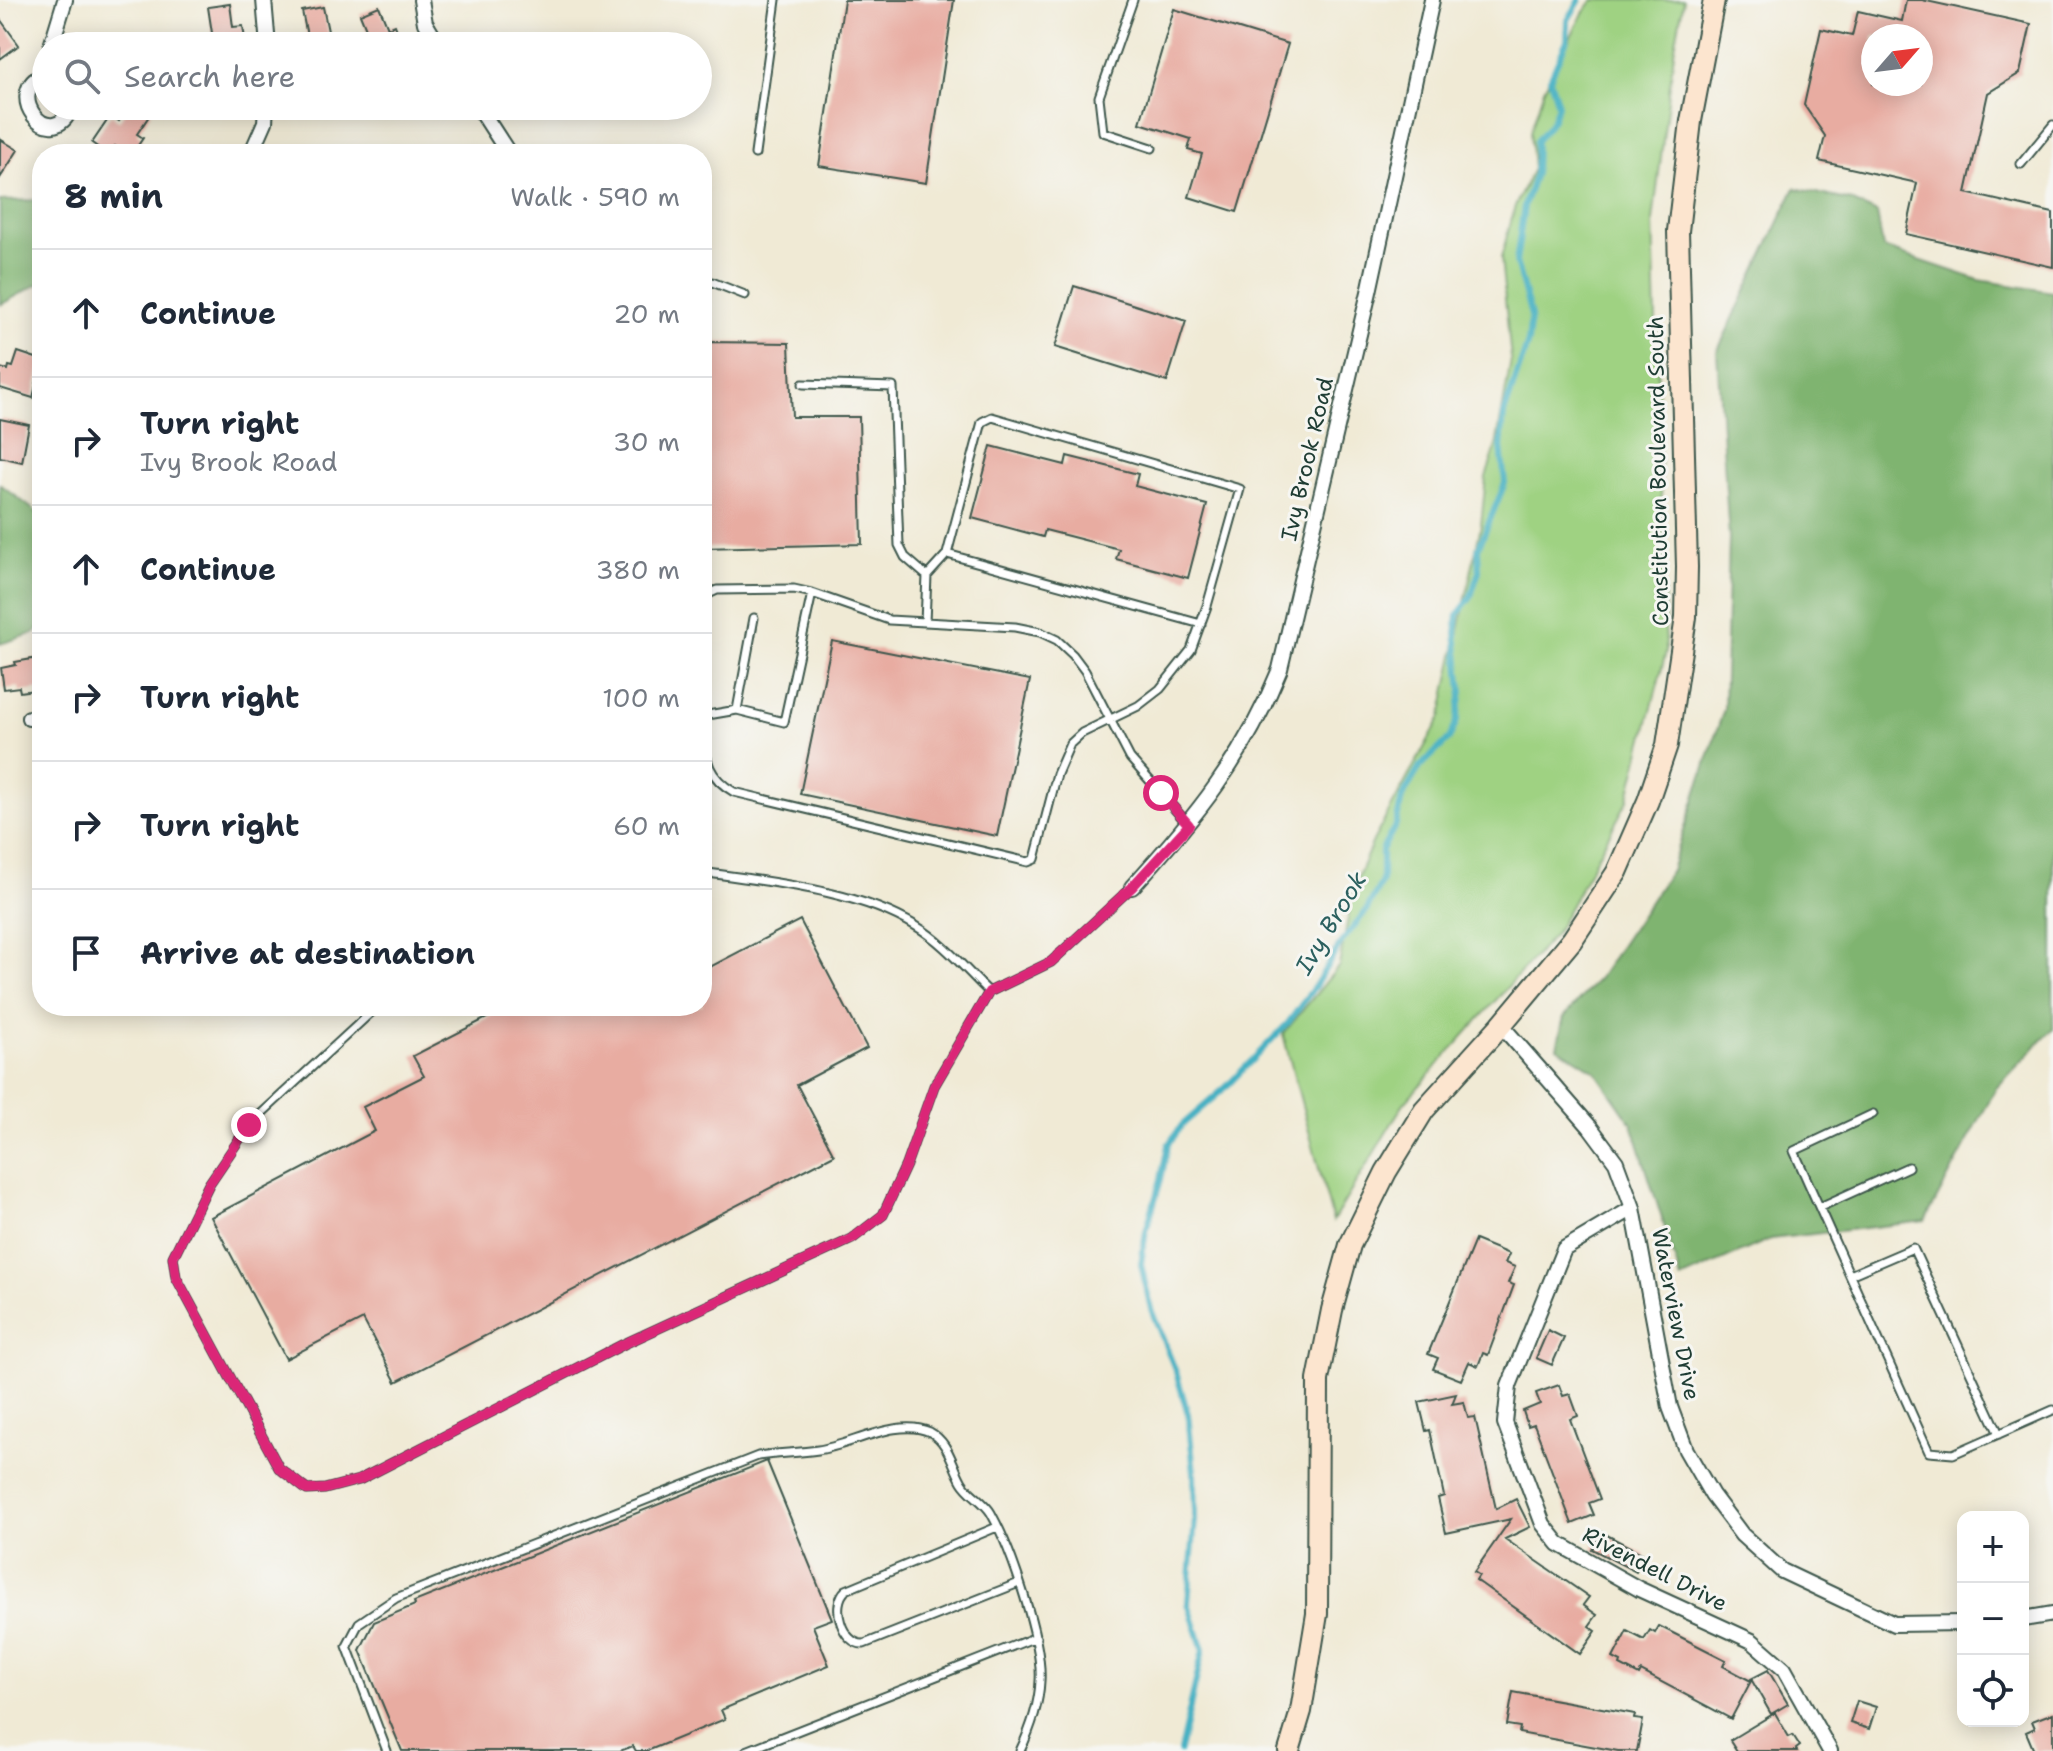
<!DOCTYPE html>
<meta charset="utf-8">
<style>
:root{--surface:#fff;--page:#f2f2f3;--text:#1f2937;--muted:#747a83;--line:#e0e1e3}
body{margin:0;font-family:"Shantell Sans",sans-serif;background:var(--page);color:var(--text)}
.controls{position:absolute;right:24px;bottom:24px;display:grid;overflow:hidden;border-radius:16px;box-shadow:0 4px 20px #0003}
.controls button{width:72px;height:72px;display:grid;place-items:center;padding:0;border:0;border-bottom:2px solid var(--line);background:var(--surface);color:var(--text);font:40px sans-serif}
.compass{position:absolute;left:1861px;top:24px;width:72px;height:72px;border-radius:50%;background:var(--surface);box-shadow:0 4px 20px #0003;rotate:62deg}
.stop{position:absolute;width:24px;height:24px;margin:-18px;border:6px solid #db2777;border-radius:50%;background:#fff}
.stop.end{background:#db2777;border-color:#fff;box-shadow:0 2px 8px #0008}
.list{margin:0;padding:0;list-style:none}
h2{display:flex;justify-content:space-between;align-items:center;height:104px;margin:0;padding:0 32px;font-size:34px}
h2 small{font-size:26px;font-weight:400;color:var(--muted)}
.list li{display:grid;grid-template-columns:52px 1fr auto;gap:24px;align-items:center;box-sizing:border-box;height:128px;padding:0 32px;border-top:2px solid var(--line)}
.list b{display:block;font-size:30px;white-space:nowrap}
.list p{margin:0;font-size:26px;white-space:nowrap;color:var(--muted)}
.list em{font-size:26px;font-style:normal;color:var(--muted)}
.icon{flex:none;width:44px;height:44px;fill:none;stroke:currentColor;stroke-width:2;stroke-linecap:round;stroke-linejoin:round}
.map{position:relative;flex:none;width:2053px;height:1751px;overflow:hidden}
.search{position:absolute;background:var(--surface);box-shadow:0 4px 20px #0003;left:32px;top:32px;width:680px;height:88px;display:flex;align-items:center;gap:20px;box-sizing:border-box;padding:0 28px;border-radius:44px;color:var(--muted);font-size:30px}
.panel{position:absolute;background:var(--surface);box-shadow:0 4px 20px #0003;left:32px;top:144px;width:680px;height:872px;border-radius:32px}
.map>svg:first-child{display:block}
</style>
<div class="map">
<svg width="2053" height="1751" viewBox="0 0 2053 1751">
<rect width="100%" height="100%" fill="#f6f6f2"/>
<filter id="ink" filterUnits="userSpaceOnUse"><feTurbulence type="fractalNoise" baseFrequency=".0125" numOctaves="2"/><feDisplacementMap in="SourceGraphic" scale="16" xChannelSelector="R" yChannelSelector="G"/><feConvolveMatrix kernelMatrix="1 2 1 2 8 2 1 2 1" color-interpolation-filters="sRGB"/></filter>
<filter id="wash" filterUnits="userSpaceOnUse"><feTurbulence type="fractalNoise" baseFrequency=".006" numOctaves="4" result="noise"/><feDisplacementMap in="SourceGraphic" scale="32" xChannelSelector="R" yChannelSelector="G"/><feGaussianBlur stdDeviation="1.8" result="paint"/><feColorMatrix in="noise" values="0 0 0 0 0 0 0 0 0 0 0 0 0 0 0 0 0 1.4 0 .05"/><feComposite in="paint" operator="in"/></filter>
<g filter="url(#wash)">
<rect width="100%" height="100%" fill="#f0ead5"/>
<path fill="#9fd282" stroke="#5f885b" stroke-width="2" d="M1593,0H1684L1674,52L1653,221L1666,652L1628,800L1555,934L1404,1103L1333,1221L1283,1034L1339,966L1354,886L1373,841L1441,717L1481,525L1486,477L1496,447L1511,360L1501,258L1515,206L1533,169L1530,132L1544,89L1583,13Z"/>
<path fill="#7fb470" stroke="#4f7852" stroke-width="2" d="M1795,188L1851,201L1877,213L1883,248L1979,280L2053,292V1029L1996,1088L1925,1221L1770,1239L1681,1279L1632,1124L1595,1071L1557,1047L1564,1017L1599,978L1671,870L1724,709L1729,538L1717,352Z
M42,200V282L0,305V201Z
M0,484L39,514L42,524V625L35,633L0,644Z"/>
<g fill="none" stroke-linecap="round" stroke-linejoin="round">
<path stroke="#46b1c3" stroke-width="6" d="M1180,1751L1203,1650L1188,1603L1195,1519L1194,1472L1188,1414L1176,1372L1151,1309L1141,1264L1146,1231L1161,1179L1168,1145L1182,1125L1226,1087L1288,1023L1315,986L1341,943L1366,911L1382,881V850L1396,824L1402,798L1420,767L1449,739L1457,721L1462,691L1456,633L1458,614L1470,599L1479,571L1478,549L1505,483L1501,447L1504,414L1528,342L1531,316L1516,262L1524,206L1535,174L1536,141L1552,121L1558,105L1550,79L1567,40L1568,20L1580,0"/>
</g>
<g id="blocks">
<path fill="#e8aca1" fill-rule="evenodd" d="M844,0H954L926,183L819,166Z
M1906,0H1922L2031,24L2020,73L1988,93L1966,193L2053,213V267L1906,234L1917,183L1819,161L1825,136L1804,105L1821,29L1852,36L1858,11L1902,21ZM1873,36H1921V84H1873Z
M230,4L233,27L243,26L246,46H214L208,7Z
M379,6L388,28L395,25L403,46H373L360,14Z
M323,7L331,46H309L302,11Z
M1174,9L1288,44L1237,212L1189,197L1202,154L1188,150L1191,139L1140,123Z
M0,19L19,45L0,59Z
M129,106H140L151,113L137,134L143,138L132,154H127L115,146L107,154L92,143L111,115L119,121Z
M0,139L18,150L0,178Z
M1074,286L1186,321L1167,382L1055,347Z
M702,342L789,343L792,417H859L862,544L702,548Z
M18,352L42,360L33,398L0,388V368L8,370L9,366L13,367Z
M0,419L29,425L22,462L0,457Z
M991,446L1065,465L1067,456L1138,474L1135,486L1207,505L1188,578L1116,559L1119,549L1045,530L1043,537L972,518Z
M832,641L1030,680L997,836L800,794Z
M38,658L42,689L20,692L19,687L4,689L1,668L16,665L15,662Z
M800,920L867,1048L797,1085L834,1155L396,1382L363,1319L286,1359L211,1217L375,1131L363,1107L424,1076L413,1056L510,1006H556L559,1011L569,1006H702V971Z
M1475,1240L1509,1254L1505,1263L1515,1267L1508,1283L1514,1285L1488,1355L1483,1353L1478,1366L1469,1362L1461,1380L1433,1369L1438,1358L1428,1354Z
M1548,1330L1564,1338L1552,1365L1536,1358Z
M1559,1385L1563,1396L1570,1394L1578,1416L1570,1419L1600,1499L1589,1503L1594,1515L1572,1524L1534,1424L1528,1426L1523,1411L1540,1404L1536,1393Z
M1456,1394L1452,1404L1464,1402L1468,1418L1475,1417L1496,1509L1516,1499L1530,1527L1505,1539L1589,1597L1583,1605L1597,1615L1589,1626L1596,1631L1580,1654L1476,1580L1479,1575L1474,1572L1511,1519L1446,1533L1438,1498L1444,1496L1430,1430L1426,1431L1419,1402Z
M767,1461L832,1619L813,1626L829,1665L721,1710L725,1719L647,1751H636L633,1746L620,1751H402L360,1650L374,1622L415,1605L414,1602Z
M1601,1532L1645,1555L1636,1572L1592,1549Z
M1659,1626L1726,1660L1723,1666L1751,1681L1731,1719L1641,1671L1639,1675L1620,1665L1621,1662L1613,1658L1627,1631L1644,1640L1650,1630L1655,1633Z
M1768,1670L1788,1704L1771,1714L1751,1679Z
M1513,1692L1635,1714L1634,1719L1643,1720L1637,1751H1618L1519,1733L1520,1727L1507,1725Z
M1857,1701L1876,1707L1869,1729L1850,1723Z
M1775,1713L1789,1737L1793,1735L1800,1746L1796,1749L1797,1751H1737L1730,1740Z
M2053,1713V1751H2034L2026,1732L2035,1728L2032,1721Z"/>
</g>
</g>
<g filter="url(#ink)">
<use href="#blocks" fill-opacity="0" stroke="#3e574c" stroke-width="2"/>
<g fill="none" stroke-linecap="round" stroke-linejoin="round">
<defs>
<path id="service" d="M1133,0L1099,97L1103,132L1152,148
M755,154L776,0
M2021,164L2053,125
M702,278L745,295
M803,384L893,387L899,545L905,557L927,576
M947,554L1201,624
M702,597L717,590L794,589L812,593L889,620L1015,627L1040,632L1057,640L1073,655L1085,671L1130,758L1187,823
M737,710L754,618
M702,716L737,710L784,722L812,593
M702,724C706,755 704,775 734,792L1028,862L1035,859L1057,774L1070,744L1082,733L1138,706L1160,689L1191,650L1207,606L1240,489L992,417L982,422L947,554L927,576L925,622
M702,872C769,882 858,890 916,926C943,942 966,970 989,992
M378,1006L249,1125L209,1184L173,1257L176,1277L279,1468L307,1490L325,1489L359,1480L624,1344L852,1239L883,1215L906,1165L934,1086L989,992L1051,962L1132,887
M1873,1114L1794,1151L1929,1452L1953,1454L2053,1410
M1820,1207L1908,1167
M1850,1275L1913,1248L1999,1434
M997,1527L846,1590C830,1604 842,1645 864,1644L1019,1583
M387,1751L347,1646L359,1623L396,1598L758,1456C778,1453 799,1453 818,1450C852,1445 898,1417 930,1432C949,1442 952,1465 962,1482C969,1494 984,1501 991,1513C1011,1549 1043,1641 1040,1681C1039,1704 1030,1730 1020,1751
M746,1751L1036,1637"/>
<path id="minor" d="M264,0L268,46
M421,0L425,23L439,46
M51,46L65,0
M46,74C0,90 51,158 72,106
M478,106L509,154
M251,154L265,122L266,106
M29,718L42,715
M1132,887C1196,817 1244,758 1280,669L1369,292L1432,0
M1501,1025L1590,1127L1616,1162L1633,1208L1670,1407L1686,1450L1712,1495L1742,1535L1782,1571L1894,1624L1963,1623
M1633,1208L1564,1249L1509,1386L1505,1423L1543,1524L1559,1544L1639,1589L1752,1641L1784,1669L1830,1751
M2023,1619L2053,1614"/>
<path id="secondary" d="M1289,1751L1301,1711L1317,1614L1318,1380L1332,1310L1350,1245L1386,1172L1424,1110L1501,1025L1572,940L1617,872L1648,801L1667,745L1686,617L1687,567L1678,231L1691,121L1714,0"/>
</defs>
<use href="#service" stroke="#3e574c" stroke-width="11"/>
<use href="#minor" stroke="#3e574c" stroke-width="18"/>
<use href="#secondary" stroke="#3e574c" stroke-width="24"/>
<use href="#service" stroke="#fff" stroke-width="7"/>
<use href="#minor" stroke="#fff" stroke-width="14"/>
<use href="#secondary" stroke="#fce5cf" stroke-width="20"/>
</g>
</g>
<g fill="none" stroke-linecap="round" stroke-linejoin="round" filter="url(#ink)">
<path stroke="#db2777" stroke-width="10" d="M249,1125L209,1184L173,1257L176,1277L279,1468L307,1490L325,1489L359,1480L624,1344L852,1239L883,1215L906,1165L934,1086L989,992L1051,962L1132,887L1189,825L1161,793"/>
</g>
<g text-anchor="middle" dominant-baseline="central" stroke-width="6" stroke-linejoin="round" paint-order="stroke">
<g font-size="22" fill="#1f3d34" stroke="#f6f6f2">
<text transform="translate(1307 459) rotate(-77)">Ivy Brook Road</text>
<text transform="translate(1658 471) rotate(-91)">Constitution Boulevard South</text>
<text transform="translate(1676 1314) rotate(79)">Waterview Drive</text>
<text transform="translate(1655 1569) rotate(27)">Rivendell Drive</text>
</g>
<g font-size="24" font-style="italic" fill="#2b605f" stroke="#f6f6f2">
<text transform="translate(1331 923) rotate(-59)">Ivy Brook</text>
</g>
</g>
</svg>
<div class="controls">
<button>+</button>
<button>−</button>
<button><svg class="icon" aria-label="locate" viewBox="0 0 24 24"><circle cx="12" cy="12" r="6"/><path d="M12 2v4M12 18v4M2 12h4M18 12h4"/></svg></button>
</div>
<svg class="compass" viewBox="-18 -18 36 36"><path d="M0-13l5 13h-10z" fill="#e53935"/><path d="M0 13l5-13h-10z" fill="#747a83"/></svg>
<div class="stop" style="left:1161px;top:793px"></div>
<div class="stop end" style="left:249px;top:1125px"></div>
<div class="search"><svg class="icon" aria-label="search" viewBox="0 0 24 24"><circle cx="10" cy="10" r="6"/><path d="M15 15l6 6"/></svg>Search here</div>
<section class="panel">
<h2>8 min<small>Walk · 590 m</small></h2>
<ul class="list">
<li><svg class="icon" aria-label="ahead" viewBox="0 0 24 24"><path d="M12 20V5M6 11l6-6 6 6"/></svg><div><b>Continue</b></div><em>20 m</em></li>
<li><svg class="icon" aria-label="right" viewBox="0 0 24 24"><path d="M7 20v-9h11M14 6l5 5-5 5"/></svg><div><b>Turn right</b><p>Ivy Brook Road</p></div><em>30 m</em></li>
<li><svg class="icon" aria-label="ahead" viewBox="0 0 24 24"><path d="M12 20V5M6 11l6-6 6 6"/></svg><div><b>Continue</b></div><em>380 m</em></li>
<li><svg class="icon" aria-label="right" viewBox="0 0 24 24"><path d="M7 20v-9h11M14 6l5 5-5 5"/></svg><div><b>Turn right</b></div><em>100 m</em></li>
<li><svg class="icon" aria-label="right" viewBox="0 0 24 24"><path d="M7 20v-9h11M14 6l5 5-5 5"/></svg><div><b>Turn right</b></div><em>60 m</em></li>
<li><svg class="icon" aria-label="arrive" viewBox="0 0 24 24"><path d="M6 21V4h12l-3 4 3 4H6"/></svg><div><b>Arrive at destination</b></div></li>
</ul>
</section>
</div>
